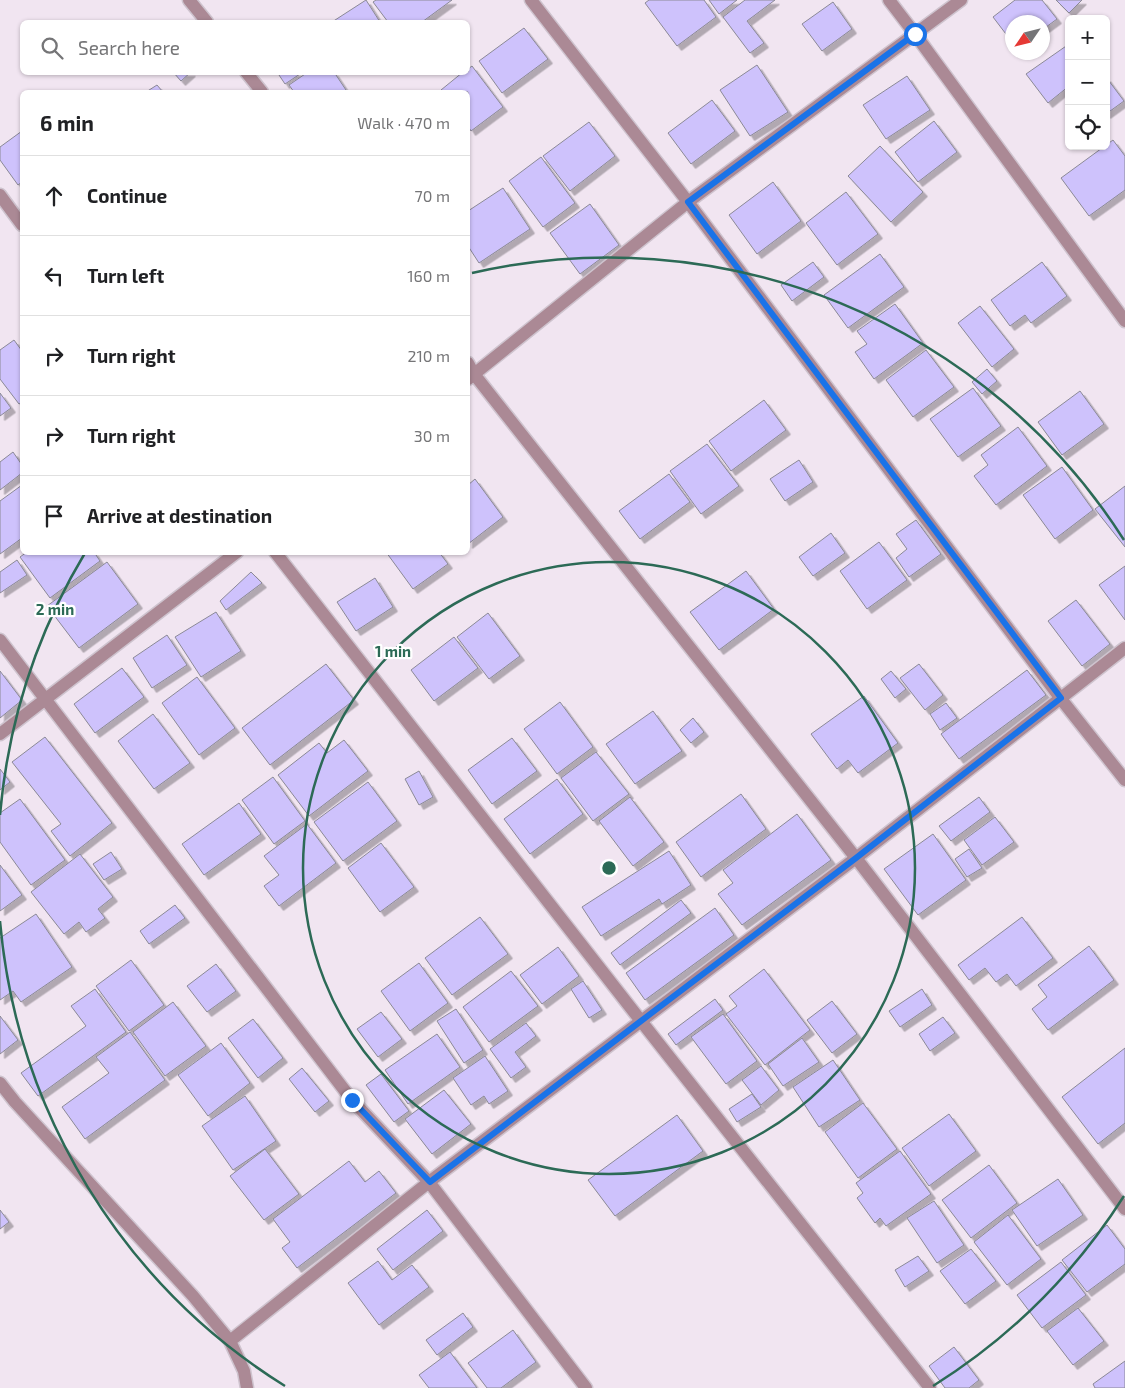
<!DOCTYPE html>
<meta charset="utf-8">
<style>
:root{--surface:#fff;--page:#f2f2f2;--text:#202124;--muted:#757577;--line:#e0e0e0}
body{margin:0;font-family:"Exo 2",sans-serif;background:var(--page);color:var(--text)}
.controls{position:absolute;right:15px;top:15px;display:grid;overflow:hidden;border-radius:8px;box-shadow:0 1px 4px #0004}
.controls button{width:45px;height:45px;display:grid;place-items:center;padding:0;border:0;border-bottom:1px solid var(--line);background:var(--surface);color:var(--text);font:25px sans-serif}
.compass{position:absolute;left:1005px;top:15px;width:45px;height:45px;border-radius:50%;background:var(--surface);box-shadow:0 1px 4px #0004;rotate:235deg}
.stop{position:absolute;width:15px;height:15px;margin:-11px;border:4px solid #1a73e8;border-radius:50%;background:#fff}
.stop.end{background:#1a73e8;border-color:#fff;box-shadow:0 1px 5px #0008}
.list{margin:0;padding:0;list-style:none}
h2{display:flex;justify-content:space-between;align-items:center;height:65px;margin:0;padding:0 20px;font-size:21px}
h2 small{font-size:16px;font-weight:400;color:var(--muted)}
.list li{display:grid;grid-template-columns:32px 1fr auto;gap:15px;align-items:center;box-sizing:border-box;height:80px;padding:0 20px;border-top:1px solid var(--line)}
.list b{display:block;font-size:19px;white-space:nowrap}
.list em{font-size:16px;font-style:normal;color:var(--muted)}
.icon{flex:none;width:28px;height:28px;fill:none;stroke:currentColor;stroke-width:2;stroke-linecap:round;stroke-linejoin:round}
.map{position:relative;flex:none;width:1125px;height:1388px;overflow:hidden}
.search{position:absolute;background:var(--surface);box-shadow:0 1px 4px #0004;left:20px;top:20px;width:450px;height:55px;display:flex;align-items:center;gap:12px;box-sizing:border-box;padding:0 18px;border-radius:8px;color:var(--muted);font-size:19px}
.panel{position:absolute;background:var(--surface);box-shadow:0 1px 4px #0004;left:20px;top:90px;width:450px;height:465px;border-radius:8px}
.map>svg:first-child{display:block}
</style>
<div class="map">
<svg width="1125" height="1388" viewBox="0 0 1125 1388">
<defs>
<filter id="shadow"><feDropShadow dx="4.5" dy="4.5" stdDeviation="0" flood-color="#0004"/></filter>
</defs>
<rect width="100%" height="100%" fill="#f1e5f1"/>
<path fill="#cec2fc" stroke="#8b8996" filter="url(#shadow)" d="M366,0L380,22H332Z
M376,0H452L422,22H388L373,2Z
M649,0H704L716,17L677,46L645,3Z
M709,0H737L719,14Z
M745,0H775L747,21L764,43L750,53L723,17Z
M1015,0H1042L1057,19L1042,30V22H1012V42L993,17Z
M1056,0H1082L1069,13Z
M833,2L852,29L822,51L802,24Z
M524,28L548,59L502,93L479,61Z
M1069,44V86L1048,103L1026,74Z
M757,65L788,112L750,136L720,90Z
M472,66L503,107L471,131L468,126V92H443L441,90L463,72H468V69Z
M173,72H191L181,81Z
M277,72H303L285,84Z
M308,72H334L346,90L342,92H294L289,85Z
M907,76L930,110L886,139L863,105Z
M1106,77L1124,101L1106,114Z
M157,85L163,92H146Z
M712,100L735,131L691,164L668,133Z
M934,121L957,152L918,182L895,152Z
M589,122L615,156L570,191L543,156Z
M22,131V182L18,185L0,160V147Z
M1113,140L1125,156V190L1089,216L1061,178Z
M880,146L923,192L891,222L848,176Z
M541,157L575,203L543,227L509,181Z
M773,182L801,221L757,254L729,215Z
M503,188L530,229L479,263L468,246V211Z
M846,192L878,234L837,265L806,223Z
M590,204L619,245L580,274L550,233Z
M880,254L904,287L848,328L824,295Z
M813,262L824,277L792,301L781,285Z
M1042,262L1067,296L1031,323L1025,315L1010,326L991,300Z
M895,304L923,343L874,379L855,352L867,344L857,331Z
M980,306L1014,349L992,367L958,323Z
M14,340L22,351V402L19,404L0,379V350Z
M926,350L954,387L913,417L886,380Z
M987,369L997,381L982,394L972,382Z
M973,388L1001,426L958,457L930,419Z
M1080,391L1104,424L1062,455L1038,422Z
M0,393L11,408L0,416Z
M764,400L786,430L731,471L709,441Z
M1018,427L1047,466L996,505L974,476L988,465L981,455Z
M707,444L739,486L701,514L670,471Z
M13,452L22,465V473L0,490V462Z
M799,460L813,482L785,501L770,479Z
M1062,467L1093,510L1055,539L1023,495Z
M669,474L690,502L640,539L619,511Z
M475,479L503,517L468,544V485Z
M22,485V538L0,554V501Z
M1125,486V547L1095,509Z
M916,520L941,554L909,577L896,558L907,549L896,534Z
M831,533L845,553L813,576L799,557Z
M879,542L907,580L867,609L840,571Z
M27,552H94L100,561L50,598L20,557Z
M386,552H439L448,564L413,589Z
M17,560L27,575L0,593V572Z
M107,562L138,604L79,648L47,606Z
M1125,566V620L1099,585Z
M746,571L774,609L719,650L690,612Z
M251,572L262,583L226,610L220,601Z
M375,578L393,607L356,631L337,602Z
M1076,600L1110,644L1082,666L1048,621Z
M216,612L241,651L201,677L175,637Z
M488,613L520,656L489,679L457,637Z
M167,635L187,665L152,688L133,658Z
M454,637L478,668L434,701L411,670Z
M326,664L354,700L270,765L242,728Z
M919,664L943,695L925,710L900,678Z
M122,668L144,697L95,733L74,704Z
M1027,670L1046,695L959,759L941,734Z
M0,671L22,700L0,718Z
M891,671L906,689L895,698L881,679Z
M197,677L235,728L199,755L162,703Z
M864,696L898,743L858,773L848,760L837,769L811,734Z
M560,702L593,747L557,774L524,729Z
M946,703L957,718L940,730L930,714Z
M653,711L682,751L635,784L606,744Z
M153,714L190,763L154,789L118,741Z
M693,718L704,732L691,743L680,730Z
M45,737L112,823L70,856L51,831L61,824L12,762Z
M512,738L537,771L492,804L468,770Z
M344,740L368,771L309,816L278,775L319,743L327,753Z
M596,752L629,794L593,821L561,778Z
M0,769L10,782L0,790Z
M419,771L433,797L419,805L405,779Z
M273,777L305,821L274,844L242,800Z
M557,779L583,814L530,854L504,819Z
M368,782L397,821L343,861L314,822Z
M741,794L766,829L701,877L676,842Z
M630,797L664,842L633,866L599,821Z
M979,797L990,812L951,841L939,826Z
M20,799L65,860L31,885L0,842V813Z
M239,803L261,834L204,875L182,844Z
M797,814L831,860L742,925L718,894L733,883L723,870Z
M995,817L1014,842L982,865L964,840Z
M307,824L336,863L279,906L264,886L279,875L264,856Z
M933,834L966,880L918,915L884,869Z
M381,843L414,887L380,912L348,868Z
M969,849L982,868L967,877L955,859Z
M669,851L691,885L662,904L659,899L601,936L582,907Z
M111,852L122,869L104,880L93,864Z
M80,854L113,897L98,909L105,918L86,932L79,922L64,934L31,892Z
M0,865L22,895L0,911Z
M681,900L691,913L620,965L611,953Z
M175,905L185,918L149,944L140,931Z
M715,908L734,935L645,1000L626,973Z
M36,914L72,967L21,1002L13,991L0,1000V938Z
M480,917L508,954L452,995L425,958Z
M1022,917L1053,958L1016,986L1007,974L996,982L985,968L969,980L958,965Z
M1089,946L1114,980L1048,1030L1032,1009L1047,997L1038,985Z
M558,947L579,976L542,1004L520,975Z
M131,960L164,1005L129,1031L96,986Z
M419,963L448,1003L410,1031L381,991Z
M216,964L236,991L207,1012L187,986Z
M764,969L810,1030L765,1065L726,1014L737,1006L729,996Z
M511,971L538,1006L489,1042L463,1007Z
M583,981L602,1010L589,1018L571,989Z
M95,989L126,1032L38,1096L21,1073L86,1026L71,1006Z
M922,989L932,1005L900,1027L889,1011Z
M715,999L723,1010L676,1045L668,1034Z
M832,1001L857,1034L832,1053L807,1020Z
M173,1002L206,1046L165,1076L133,1032Z
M456,1009L483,1050L464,1063L437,1021Z
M381,1012L402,1039L378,1057L357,1029Z
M723,1014L757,1061L726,1084L691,1037Z
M0,1016L18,1040L0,1054Z
M943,1017L955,1033L930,1051L919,1034Z
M253,1019L283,1058L258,1078L228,1038Z
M526,1023L536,1036L515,1052L526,1067L511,1078L490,1049Z
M130,1032L165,1080L85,1139L62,1107L109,1073L96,1057Z
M437,1034L460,1067L408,1104L385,1070Z
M802,1038L819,1062L783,1086L768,1064Z
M221,1043L250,1083L208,1116L178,1075Z
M1125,1048V1123L1098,1144L1062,1097Z
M485,1056L508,1091L489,1104L484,1096L471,1105L453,1078Z
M833,1060L860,1100L819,1127L793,1087Z
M761,1066L779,1090L761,1105L742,1080Z
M302,1068L329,1101L315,1112L289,1079Z
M381,1074L409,1111L394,1122L366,1085Z
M444,1090L471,1124L432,1154L405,1119Z
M752,1094L761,1107L737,1122L729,1109Z
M245,1096L276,1141L233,1170L202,1126Z
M863,1103L897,1149L858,1178L825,1132Z
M949,1114L976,1151L929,1186L902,1148Z
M677,1115L703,1151L615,1216L588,1180Z
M265,1149L299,1194L264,1220L230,1176Z
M900,1151L931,1194L886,1226L880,1218L875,1223L857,1198L863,1193L856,1183Z
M349,1161L365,1182L379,1171L396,1193L297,1268L282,1248L290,1242L273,1219Z
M989,1165L1017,1203L971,1238L942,1200Z
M1058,1179L1083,1215L1037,1246L1012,1210Z
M934,1201L964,1245L937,1263L907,1218Z
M0,1210L9,1222L0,1229Z
M427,1210L443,1231L393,1270L377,1249Z
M1008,1215L1041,1259L1007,1285L974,1242Z
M1107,1225L1125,1249V1264L1087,1292L1062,1260Z
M971,1249L996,1281L965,1304L940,1271Z
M918,1256L929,1271L905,1287L895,1270Z
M378,1261L392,1280L412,1265L429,1287L379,1325L348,1283Z
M1061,1262L1086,1295L1042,1328L1017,1295Z
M1078,1308L1104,1341L1073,1365L1047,1331Z
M463,1313L473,1327L437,1355L426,1340Z
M513,1330L536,1362L501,1388H487L468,1363Z
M954,1347L979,1380L969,1388H945L929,1366Z
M450,1352L477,1388H429L419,1375Z
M1125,1361V1388H1095L1093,1384Z"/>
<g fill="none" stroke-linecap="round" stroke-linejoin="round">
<defs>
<path id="minor" d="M189,0L207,22
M531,0L688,202L1061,699L1125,780
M889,0L915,34L1125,321
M246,72L262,92
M0,195L22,225
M468,363L474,374L856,858L1125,1209
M468,379L688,202L961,0
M275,552L641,1021L930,1388
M0,640L352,1100L429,1182L586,1388
M0,734L237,552
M0,1083L15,1102L193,1296L230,1341L244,1371L247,1388
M230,1341L429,1182L856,858L1125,648"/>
</defs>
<use href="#minor" stroke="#cec3ce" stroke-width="15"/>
<use href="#minor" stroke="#ab8995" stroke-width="12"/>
</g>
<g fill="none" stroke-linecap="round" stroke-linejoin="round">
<path stroke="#1a73e8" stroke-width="6" d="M352,1100L430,1182L641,1021L856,858L1061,698L688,202L915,34"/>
</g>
<g fill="none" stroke="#2c6a56" stroke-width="2.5">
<circle cx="609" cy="868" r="306"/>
<path d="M1124 1196A611 611 0 0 1 933 1386M285 1386A611 611 0 0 1 0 921M0 815A611 611 0 0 1 85 553M472 273A611 611 0 0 1 1124 540"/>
</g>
<circle cx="609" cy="868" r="8" fill="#2c6a56" stroke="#fff" stroke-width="2.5"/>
<g font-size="15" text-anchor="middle" font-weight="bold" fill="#2c6a56" stroke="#fff" stroke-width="4.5" stroke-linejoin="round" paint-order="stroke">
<text x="55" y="615">2 min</text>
<text x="393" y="657">1 min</text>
</g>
</svg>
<div class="controls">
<button>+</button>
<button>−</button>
<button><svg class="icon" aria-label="locate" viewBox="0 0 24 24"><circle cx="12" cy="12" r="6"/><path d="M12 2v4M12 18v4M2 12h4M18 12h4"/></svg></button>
</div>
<svg class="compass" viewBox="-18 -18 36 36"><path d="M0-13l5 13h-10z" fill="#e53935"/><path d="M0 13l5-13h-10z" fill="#757577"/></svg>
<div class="stop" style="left:915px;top:34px"></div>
<div class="stop end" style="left:352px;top:1100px"></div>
<div class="search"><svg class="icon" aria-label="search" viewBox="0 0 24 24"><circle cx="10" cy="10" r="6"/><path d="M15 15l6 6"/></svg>Search here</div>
<section class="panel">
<h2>6 min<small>Walk · 470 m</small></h2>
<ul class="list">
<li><svg class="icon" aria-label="ahead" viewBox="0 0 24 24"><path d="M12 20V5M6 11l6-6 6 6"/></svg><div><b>Continue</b></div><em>70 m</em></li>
<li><svg class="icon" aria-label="left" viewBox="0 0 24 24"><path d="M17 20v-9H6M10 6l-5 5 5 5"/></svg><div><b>Turn left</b></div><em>160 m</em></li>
<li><svg class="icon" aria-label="right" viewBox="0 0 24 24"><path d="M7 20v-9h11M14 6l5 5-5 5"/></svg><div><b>Turn right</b></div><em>210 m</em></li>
<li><svg class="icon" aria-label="right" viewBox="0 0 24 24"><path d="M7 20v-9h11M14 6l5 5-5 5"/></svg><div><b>Turn right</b></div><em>30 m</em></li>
<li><svg class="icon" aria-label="arrive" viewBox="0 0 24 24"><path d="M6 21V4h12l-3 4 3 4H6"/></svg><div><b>Arrive at destination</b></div></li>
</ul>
</section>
</div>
